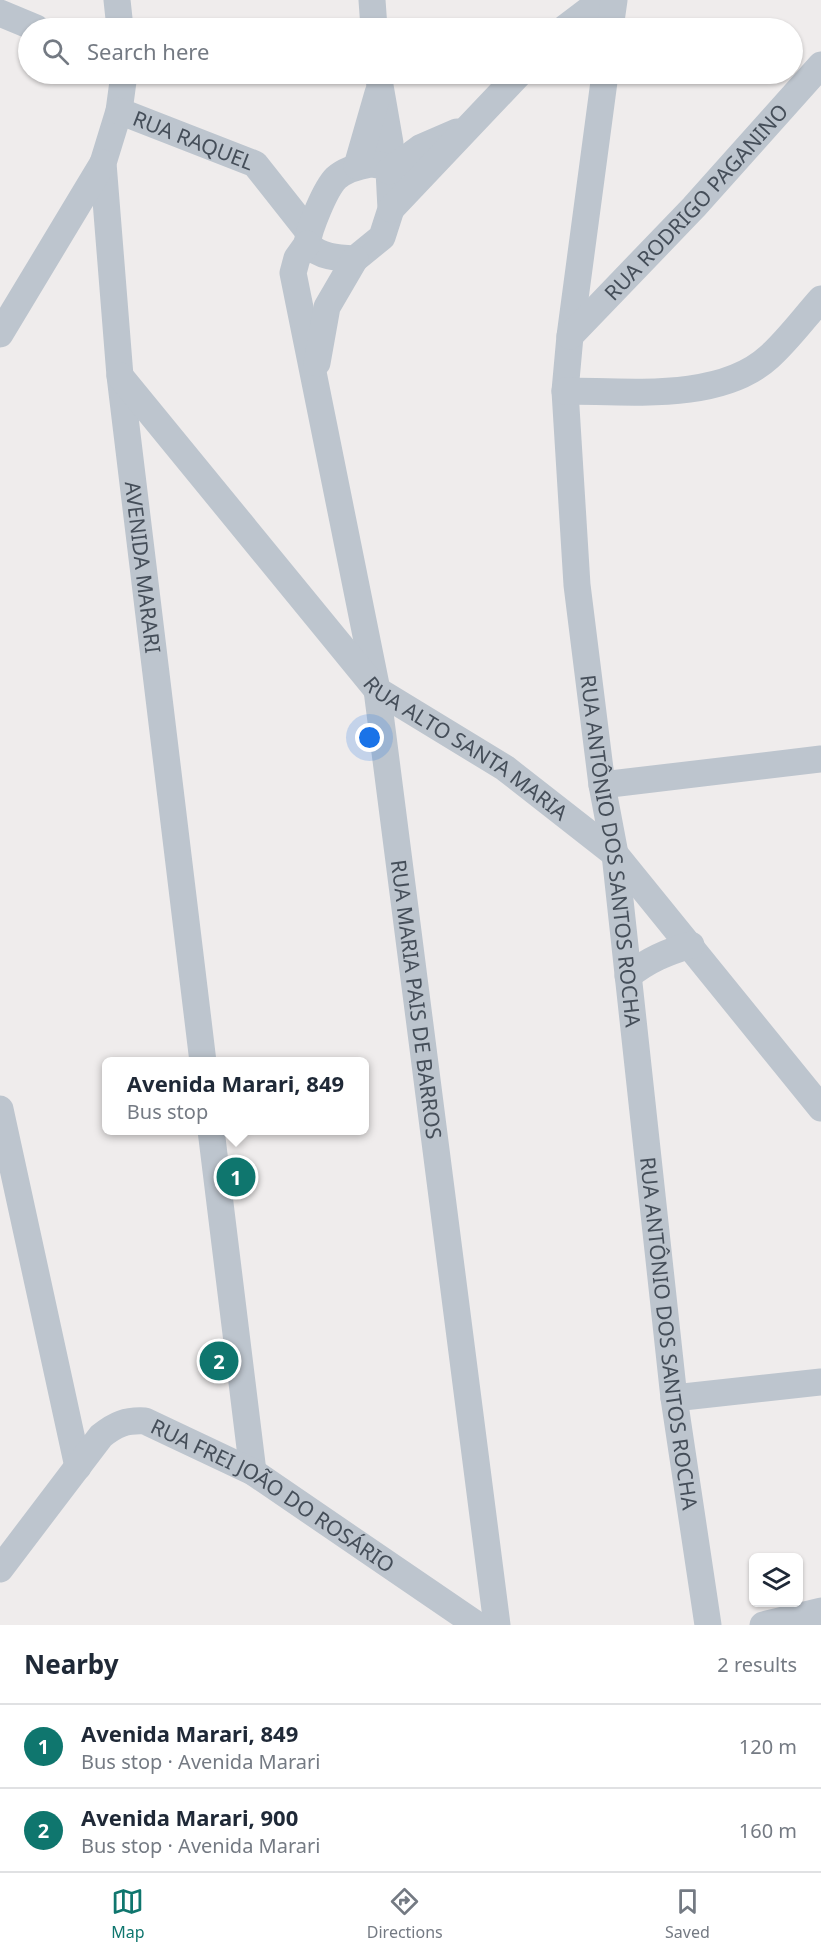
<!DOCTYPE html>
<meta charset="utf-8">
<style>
:root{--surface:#fff;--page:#f2f2f3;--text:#1f2937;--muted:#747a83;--line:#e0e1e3;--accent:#0f766e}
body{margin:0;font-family:"Noto Sans",sans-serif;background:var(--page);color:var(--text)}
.controls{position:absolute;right:18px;bottom:18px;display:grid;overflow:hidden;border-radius:9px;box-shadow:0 2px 4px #0004}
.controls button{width:54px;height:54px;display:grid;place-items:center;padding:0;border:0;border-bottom:2px solid var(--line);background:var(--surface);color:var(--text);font:30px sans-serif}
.you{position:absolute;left:370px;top:738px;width:21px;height:21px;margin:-15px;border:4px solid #fff;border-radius:50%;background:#1a73e8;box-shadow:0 0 0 9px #1a73e833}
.badge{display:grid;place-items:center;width:39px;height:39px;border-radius:50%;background:var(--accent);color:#fff;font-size:20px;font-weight:700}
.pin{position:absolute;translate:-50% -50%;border:3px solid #fff;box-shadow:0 2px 6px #0006}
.popup{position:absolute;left:102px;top:1057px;width:267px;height:78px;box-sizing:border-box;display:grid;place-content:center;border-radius:9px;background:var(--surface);filter:drop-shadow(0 2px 4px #0005);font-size:20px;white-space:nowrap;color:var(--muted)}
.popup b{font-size:22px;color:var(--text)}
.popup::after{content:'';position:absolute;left:50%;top:100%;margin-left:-12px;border:12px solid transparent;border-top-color:var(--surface)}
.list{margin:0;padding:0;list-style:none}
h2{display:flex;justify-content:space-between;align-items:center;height:78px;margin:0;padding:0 24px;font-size:26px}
h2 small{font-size:20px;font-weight:400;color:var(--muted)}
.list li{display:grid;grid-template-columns:39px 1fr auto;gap:18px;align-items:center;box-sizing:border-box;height:84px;padding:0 24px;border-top:2px solid var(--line)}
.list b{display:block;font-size:22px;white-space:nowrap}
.list p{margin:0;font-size:20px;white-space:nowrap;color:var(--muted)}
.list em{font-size:20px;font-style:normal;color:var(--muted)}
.icon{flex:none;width:33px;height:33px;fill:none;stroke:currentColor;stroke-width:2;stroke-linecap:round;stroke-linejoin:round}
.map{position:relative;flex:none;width:821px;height:1625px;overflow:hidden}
.search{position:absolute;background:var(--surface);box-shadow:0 2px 4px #0004;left:18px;right:18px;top:18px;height:66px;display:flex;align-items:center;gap:15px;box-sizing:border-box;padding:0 21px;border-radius:33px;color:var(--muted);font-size:22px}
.sheet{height:246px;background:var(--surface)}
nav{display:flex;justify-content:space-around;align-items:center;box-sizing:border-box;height:84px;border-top:2px solid var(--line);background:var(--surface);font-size:16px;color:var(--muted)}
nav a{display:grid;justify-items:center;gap:3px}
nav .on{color:var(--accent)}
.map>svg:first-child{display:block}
</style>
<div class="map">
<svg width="821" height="1625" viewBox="0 0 821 1625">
<rect width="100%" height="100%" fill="#efecec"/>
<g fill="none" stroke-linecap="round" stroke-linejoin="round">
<g stroke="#bdc5ce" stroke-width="27">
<path d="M117,0L120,28"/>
<path d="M372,0L374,28"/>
<path d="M0,13L36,28"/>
<path d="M565,28L602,0"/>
<path d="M610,28L614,0"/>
<path id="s1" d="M124,74L119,111L103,163L120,376L203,1062"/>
<path d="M378,74L390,143L384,166"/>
<path id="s2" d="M605,74L570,336L565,391L577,585L602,785L615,854L674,1398L708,1625"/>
<path id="s3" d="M119,111L255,164L308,231"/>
<path d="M371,164L384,166L389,171L391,209L382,237L355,259C337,258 320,257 307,244C309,229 325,189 336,178C345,170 359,166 371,164Z"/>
<path d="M357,166L378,93"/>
<path d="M389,171L420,148L457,132"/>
<path d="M391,209L519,74"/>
<path id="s4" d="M307,244L297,258L293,273L377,690L497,1625"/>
<path d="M0,334L103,163"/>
<path id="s5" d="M570,336L694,207L821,65"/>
<path d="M317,363L327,307L355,259"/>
<path id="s6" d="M120,376L377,690L505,768L615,854L821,1108"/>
<path d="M565,391C627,391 720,402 769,357C788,340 804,318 821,299"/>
<path d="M602,785L821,759"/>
<path d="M628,976C648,960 667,952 691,945"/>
<path d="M0,1109L78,1467"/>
<path d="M211,1130L253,1472"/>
<path d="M674,1398L821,1382"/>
<path id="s7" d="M0,1569L101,1436C116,1424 126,1420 145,1421L253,1472L477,1625"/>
<path d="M763,1625L821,1611"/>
</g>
</g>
<g text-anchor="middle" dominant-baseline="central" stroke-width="6" stroke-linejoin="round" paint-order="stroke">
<g font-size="21" fill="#454e59" stroke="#fff">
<text stroke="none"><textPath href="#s3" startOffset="80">RUA RAQUEL</textPath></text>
<text stroke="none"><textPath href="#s5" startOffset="184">RUA RODRIGO PAGANINO</textPath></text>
<text stroke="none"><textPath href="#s1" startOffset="498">AVENIDA MARARI</textPath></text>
<text stroke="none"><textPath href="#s6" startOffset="512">RUA ALTO SANTA MARIA</textPath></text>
<text stroke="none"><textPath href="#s2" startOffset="782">RUA ANTÔNIO DOS SANTOS ROCHA</textPath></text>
<text stroke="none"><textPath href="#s4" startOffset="770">RUA MARIA PAIS DE BARROS</textPath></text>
<text stroke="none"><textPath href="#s2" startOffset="1268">RUA ANTÔNIO DOS SANTOS ROCHA</textPath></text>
<text stroke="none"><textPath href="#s7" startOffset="363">RUA FREI JOÃO DO ROSÁRIO</textPath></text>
</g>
</g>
</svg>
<div class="controls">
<button><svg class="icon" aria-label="layers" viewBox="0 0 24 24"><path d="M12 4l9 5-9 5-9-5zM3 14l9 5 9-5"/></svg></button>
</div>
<div class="you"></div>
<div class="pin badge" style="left:236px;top:1177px">1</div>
<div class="popup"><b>Avenida Marari, 849</b>Bus stop</div>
<div class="pin badge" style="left:219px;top:1361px">2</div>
<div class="search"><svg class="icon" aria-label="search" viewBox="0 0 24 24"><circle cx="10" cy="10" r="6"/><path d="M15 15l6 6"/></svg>Search here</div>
</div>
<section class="sheet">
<h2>Nearby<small>2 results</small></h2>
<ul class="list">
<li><span class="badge">1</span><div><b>Avenida Marari, 849</b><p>Bus stop · Avenida Marari</p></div><em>120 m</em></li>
<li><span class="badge">2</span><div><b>Avenida Marari, 900</b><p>Bus stop · Avenida Marari</p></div><em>160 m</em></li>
</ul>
</section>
<nav>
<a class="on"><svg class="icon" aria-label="map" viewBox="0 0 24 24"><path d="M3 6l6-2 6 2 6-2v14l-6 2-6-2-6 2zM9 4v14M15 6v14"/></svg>Map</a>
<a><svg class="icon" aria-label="directions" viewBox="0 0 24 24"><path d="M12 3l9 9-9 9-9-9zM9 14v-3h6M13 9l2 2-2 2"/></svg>Directions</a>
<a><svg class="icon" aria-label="saved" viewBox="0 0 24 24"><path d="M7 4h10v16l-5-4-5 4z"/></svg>Saved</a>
</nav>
